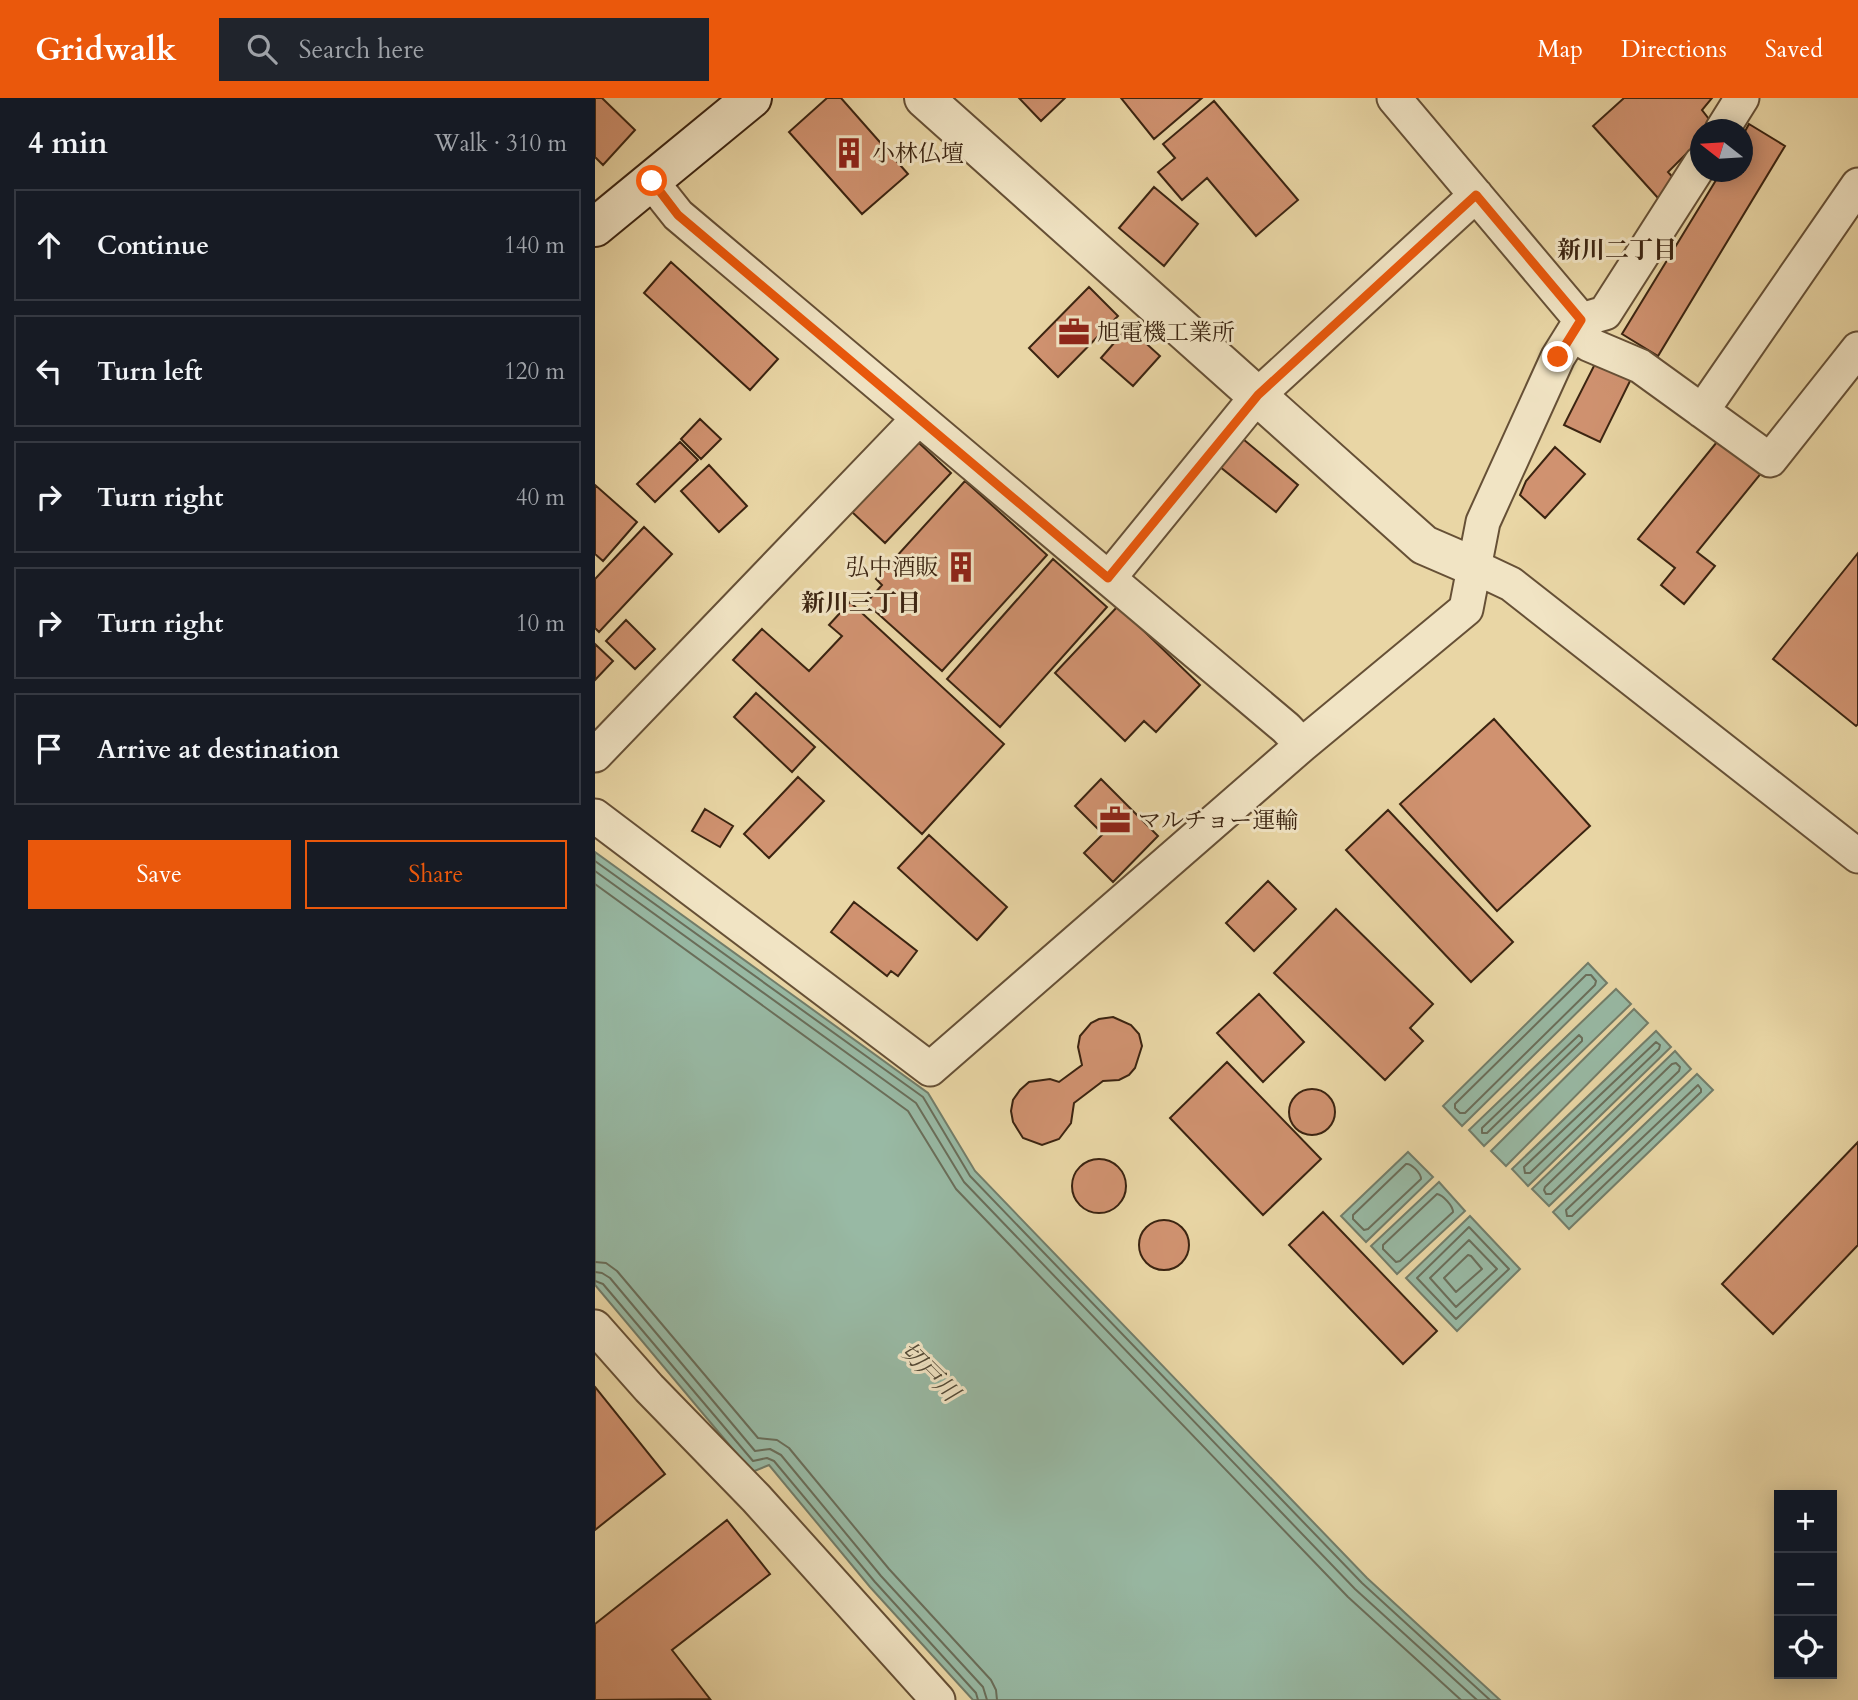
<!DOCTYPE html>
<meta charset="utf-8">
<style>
:root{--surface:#171b24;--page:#20242c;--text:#f1f3f6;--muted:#9ea1a6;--line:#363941;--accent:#ea580c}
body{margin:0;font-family:Cardo,"Noto Serif JP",serif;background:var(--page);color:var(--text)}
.controls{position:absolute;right:21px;bottom:21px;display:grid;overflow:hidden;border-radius:0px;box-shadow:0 4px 18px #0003}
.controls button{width:63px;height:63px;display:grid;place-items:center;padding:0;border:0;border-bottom:2px solid var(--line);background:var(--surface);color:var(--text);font:35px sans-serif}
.compass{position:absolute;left:1095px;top:21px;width:63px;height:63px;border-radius:50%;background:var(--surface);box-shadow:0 4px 18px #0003;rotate:287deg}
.stop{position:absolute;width:21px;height:21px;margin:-16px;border:5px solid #ea580c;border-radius:50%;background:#fff}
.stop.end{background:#ea580c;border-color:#fff;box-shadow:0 2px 7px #0008}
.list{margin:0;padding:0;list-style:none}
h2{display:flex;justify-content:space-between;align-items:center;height:91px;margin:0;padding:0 28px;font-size:30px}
h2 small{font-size:23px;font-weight:400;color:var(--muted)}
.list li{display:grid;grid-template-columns:46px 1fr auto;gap:21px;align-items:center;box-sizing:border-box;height:112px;margin:0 14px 14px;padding:0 14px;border:2px solid var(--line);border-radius:0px}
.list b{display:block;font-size:26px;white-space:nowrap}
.list em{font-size:23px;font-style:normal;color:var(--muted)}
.actions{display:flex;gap:14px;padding:21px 28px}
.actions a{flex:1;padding:16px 0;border:2px solid var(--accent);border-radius:0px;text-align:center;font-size:24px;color:var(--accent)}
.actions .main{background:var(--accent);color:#fff}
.icon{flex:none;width:38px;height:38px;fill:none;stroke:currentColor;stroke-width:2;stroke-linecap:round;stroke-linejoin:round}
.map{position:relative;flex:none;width:1263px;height:1602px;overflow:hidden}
header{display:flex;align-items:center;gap:42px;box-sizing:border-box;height:98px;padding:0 35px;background:var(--accent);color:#fff}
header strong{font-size:33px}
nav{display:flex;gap:38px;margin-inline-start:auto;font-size:24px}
.search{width:490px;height:63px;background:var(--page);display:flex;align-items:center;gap:18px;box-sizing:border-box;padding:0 24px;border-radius:0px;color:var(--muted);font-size:26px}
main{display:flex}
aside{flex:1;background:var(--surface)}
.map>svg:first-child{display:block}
</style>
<header>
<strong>Gridwalk</strong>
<div class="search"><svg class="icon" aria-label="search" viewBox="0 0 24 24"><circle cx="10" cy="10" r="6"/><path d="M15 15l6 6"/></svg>Search here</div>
<nav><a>Map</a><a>Directions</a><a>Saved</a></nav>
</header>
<main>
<aside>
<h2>4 min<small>Walk · 310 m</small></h2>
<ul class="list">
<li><svg class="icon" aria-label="ahead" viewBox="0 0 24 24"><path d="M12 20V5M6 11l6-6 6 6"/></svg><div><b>Continue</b></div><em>140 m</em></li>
<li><svg class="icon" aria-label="left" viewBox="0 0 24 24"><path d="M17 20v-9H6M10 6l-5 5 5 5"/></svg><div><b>Turn left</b></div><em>120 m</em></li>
<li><svg class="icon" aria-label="right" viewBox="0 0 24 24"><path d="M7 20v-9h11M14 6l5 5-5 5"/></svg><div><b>Turn right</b></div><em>40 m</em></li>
<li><svg class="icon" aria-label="right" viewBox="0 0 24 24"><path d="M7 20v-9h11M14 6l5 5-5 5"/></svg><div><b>Turn right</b></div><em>10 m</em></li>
<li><svg class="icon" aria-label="arrive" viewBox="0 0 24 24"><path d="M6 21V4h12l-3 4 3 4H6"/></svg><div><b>Arrive at destination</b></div></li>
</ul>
<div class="actions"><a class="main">Save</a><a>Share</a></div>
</aside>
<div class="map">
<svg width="1263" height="1602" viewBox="0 0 1263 1602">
<rect width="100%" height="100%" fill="#e9d6a5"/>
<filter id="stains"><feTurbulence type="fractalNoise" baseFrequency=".00286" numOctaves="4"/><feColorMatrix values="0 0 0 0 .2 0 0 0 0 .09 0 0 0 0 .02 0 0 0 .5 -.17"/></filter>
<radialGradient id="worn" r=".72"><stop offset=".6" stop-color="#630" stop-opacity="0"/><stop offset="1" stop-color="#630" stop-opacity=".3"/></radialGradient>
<path fill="#98b9a4" stroke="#737d69" stroke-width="2" d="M0,754L333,995L380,1073L772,1480L905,1602H378L275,1489L174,1367L157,1374L0,1187Z
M993,865L1012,885L867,1028L848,1008Z
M1021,891L1036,906L889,1048L874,1032Z
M1039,911L1053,925L911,1068L896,1053Z
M1061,933L1076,949L933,1088L917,1071Z
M1080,953L1096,971L954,1108L937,1091Z
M1102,976L1118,992L974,1131L958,1114Z
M813,1054L838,1079L771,1144L746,1118Z
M844,1084L870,1113L802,1176L776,1148Z
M875,1118L925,1171L862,1233L811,1180Z"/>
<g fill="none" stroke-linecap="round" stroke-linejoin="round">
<path stroke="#6a6e5a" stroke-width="2" d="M0,763L328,999L375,1078L767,1485L895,1602
M0,773L321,1005L369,1084L760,1491L882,1602
M0,786L313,1013L361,1091L753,1499L866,1602
M991,877H996L1001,883L1000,887L870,1015H865L860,1010V1006Z
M984,937L987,940V943L892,1035H887V1030Z
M1061,944L1065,947L1064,951L935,1075H930L929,1069Z
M1081,965L1085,969L1084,973L956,1096H951L949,1092L950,1089L1077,966Z
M1103,987L1106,991V994L977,1118H972L971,1112Z
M811,1066C816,1065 826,1075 826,1081L773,1131L769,1132L758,1121V1117Z
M842,1096C848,1097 858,1108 858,1114L805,1163L801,1164L788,1151V1147Z
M874,1129L914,1171L861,1221L822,1180Z
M874,1142L902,1171L861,1209L835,1180Z
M873,1157L876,1158L887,1171L861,1194L849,1180Z
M0,1164L11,1165L22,1173L163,1340L182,1342L194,1350L294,1471L396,1582L401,1592L402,1602
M0,1174L7,1175L15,1180L160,1353L175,1351L186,1357L286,1478L388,1589L392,1602
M0,1183L8,1186L158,1363L172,1360L179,1363L280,1484L381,1595L383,1602"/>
</g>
<path fill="#d09270" stroke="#3b2411" stroke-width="2" d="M0,0H7L40,32L8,67L0,59Z
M232,0H246L313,76L267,116L194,34Z
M424,0H470L446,23Z
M526,0H607L559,41Z
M1029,0H1117L1107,12L1117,25L1112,32H1106L1105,42L1073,74L1081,83L1063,100L998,28Z
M619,3L703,102L661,138L612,80L587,102L563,74L580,60L568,46Z
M1154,26L1190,48L1063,258L1027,236L1126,74H1148V37Z
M559,89L603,126L569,168L524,130Z
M76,164L183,261L155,292L49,195Z
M494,189L523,218L463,279L434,250Z
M533,229L565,258L538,288L506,260Z
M1004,258L1039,275L1005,344L969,327Z
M105,321L126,341L106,361L86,341Z
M642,336L703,387L681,414L619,364Z
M1126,339L1168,373L1102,454L1120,468L1089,506L1066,487L1080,470L1043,441Z
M85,344L103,362L60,404L42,386Z
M323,344L356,375L290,445L257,414Z
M960,349L990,376L950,420L925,397L931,383Z
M114,367L152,408L124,434L86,393Z
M370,383L452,457L347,573L271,505L287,487L281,481Z
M0,387L42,424L8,463L0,456Z
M49,429L77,456L4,534L0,530V481Z
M1263,455V626L1261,628L1178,561Z
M458,461L512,509L405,629L352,581Z
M255,504L409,646L327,736L138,562L167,531L214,573L247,538L234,527Z
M523,508L605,587L561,634L549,623L530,643L460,575Z
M31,522L60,551L40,571L11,543Z
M0,546L18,563L0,582Z
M161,595L220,649L197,674L139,619Z
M899,621L995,728L902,813L805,706Z
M203,679L229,703L174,760L149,736Z
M506,681L563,738L518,784L489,755L508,736L480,708Z
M110,711L138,728L125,749L97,733Z
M793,712L918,844L876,884L751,752Z
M334,737L412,809L382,842L303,770Z
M673,783L701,811L659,853L631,825Z
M259,804L322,853L303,878L296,873L292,878L236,834Z
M741,811L838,906L815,930L828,943L790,982L679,875Z
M664,896L709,944L668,984L622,935Z
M518,919L536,927L544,936L547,948L540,970L534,977L524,982L508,983L479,1005L476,1025L464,1041L447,1047L428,1040L418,1024L416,1013L418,1002L425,992L434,984L455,981L464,984L487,967L483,949L485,938L496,925L504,921Z
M632,964L726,1061L668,1117L575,1020Z
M694 1014a23 23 0 1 1 46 0a23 23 0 1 1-46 0Z
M1263,1044V1147L1178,1236L1127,1186Z
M477 1088a27 27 0 1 1 54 0a27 27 0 1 1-54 0Z
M728,1114L842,1233L808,1266L694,1147Z
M544 1147a25 25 0 1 1 50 0a25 25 0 1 1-50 0Z
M0,1289L70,1376L0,1432Z
M132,1422L175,1476L77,1552L115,1601L0,1602V1526Z"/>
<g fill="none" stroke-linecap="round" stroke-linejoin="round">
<defs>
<path id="minor" d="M799,0L986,222L993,246L1045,268L1175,362L1263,251
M1127,32L1147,0
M56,83L83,117L691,630L707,647
M1107,313L1263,87
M880,469L916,486L1263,758
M514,480L663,297L881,97
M0,657L323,321
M0,718L335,971L707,647L871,511L888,424L963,259L986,222L1010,215L1106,65
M0,1229L54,1290L161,1400L343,1602"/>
<path id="tertiary" d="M329,0L829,447L880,469"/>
<path id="secondary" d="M0,129L157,0"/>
</defs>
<use href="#minor" stroke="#665036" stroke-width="37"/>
<use href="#tertiary" stroke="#665036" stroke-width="42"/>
<use href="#secondary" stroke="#3b2411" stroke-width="42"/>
<use href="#minor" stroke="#f1e4c4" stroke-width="33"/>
<use href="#tertiary" stroke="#f1e4c4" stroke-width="38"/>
<use href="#secondary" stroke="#f1e4c4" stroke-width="38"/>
</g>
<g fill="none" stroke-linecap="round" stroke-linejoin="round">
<path stroke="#ea580c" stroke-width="9" d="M57,83L83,117L513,480L663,297L881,97L986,222L963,259"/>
</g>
<defs>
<symbol id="building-bare" viewBox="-9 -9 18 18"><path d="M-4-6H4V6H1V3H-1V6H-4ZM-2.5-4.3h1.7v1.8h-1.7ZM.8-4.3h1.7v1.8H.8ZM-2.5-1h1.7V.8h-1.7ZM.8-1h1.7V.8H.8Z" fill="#8f2418" stroke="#f1e4c4" stroke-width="2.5" paint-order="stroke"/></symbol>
<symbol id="office-bare" viewBox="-9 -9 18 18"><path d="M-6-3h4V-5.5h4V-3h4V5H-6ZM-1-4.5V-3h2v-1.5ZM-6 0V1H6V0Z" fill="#8f2418" stroke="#f1e4c4" stroke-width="2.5" paint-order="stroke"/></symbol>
</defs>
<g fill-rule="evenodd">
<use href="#building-bare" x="232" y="33" width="44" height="44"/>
<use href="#office-bare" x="457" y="212" width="44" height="44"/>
<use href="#building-bare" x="344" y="447" width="44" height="44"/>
<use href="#office-bare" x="498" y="700" width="44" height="44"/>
</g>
<g text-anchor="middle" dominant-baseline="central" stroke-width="6" stroke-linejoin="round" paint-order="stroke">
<g font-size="23" fill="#3b2411" stroke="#f1e4c4" text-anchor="start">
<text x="277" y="55">小林仏壇</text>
<text x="502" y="234">旭電機工業所</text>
<text x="343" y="469" text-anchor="end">弘中酒販</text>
<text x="543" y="722">マルチョー運輸</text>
</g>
<g font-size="24" font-weight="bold" fill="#3b2411" stroke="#f1e4c4">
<text x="1022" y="152">新川二丁目</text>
<text x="266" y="505">新川三丁目</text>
</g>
<g font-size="24" font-style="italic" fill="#524936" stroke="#f1e4c4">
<text transform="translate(334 1274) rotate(45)">切戸川</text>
</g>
</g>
<rect width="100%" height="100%" filter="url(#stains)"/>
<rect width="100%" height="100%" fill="url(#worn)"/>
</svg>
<div class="controls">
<button>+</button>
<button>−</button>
<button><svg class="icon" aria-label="locate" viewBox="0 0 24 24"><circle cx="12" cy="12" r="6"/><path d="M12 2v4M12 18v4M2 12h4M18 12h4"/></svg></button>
</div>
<svg class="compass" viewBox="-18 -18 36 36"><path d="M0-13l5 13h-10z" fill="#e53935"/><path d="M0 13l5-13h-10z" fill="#9ea1a6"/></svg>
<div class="stop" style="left:57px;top:83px"></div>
<div class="stop end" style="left:963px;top:259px"></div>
</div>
</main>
